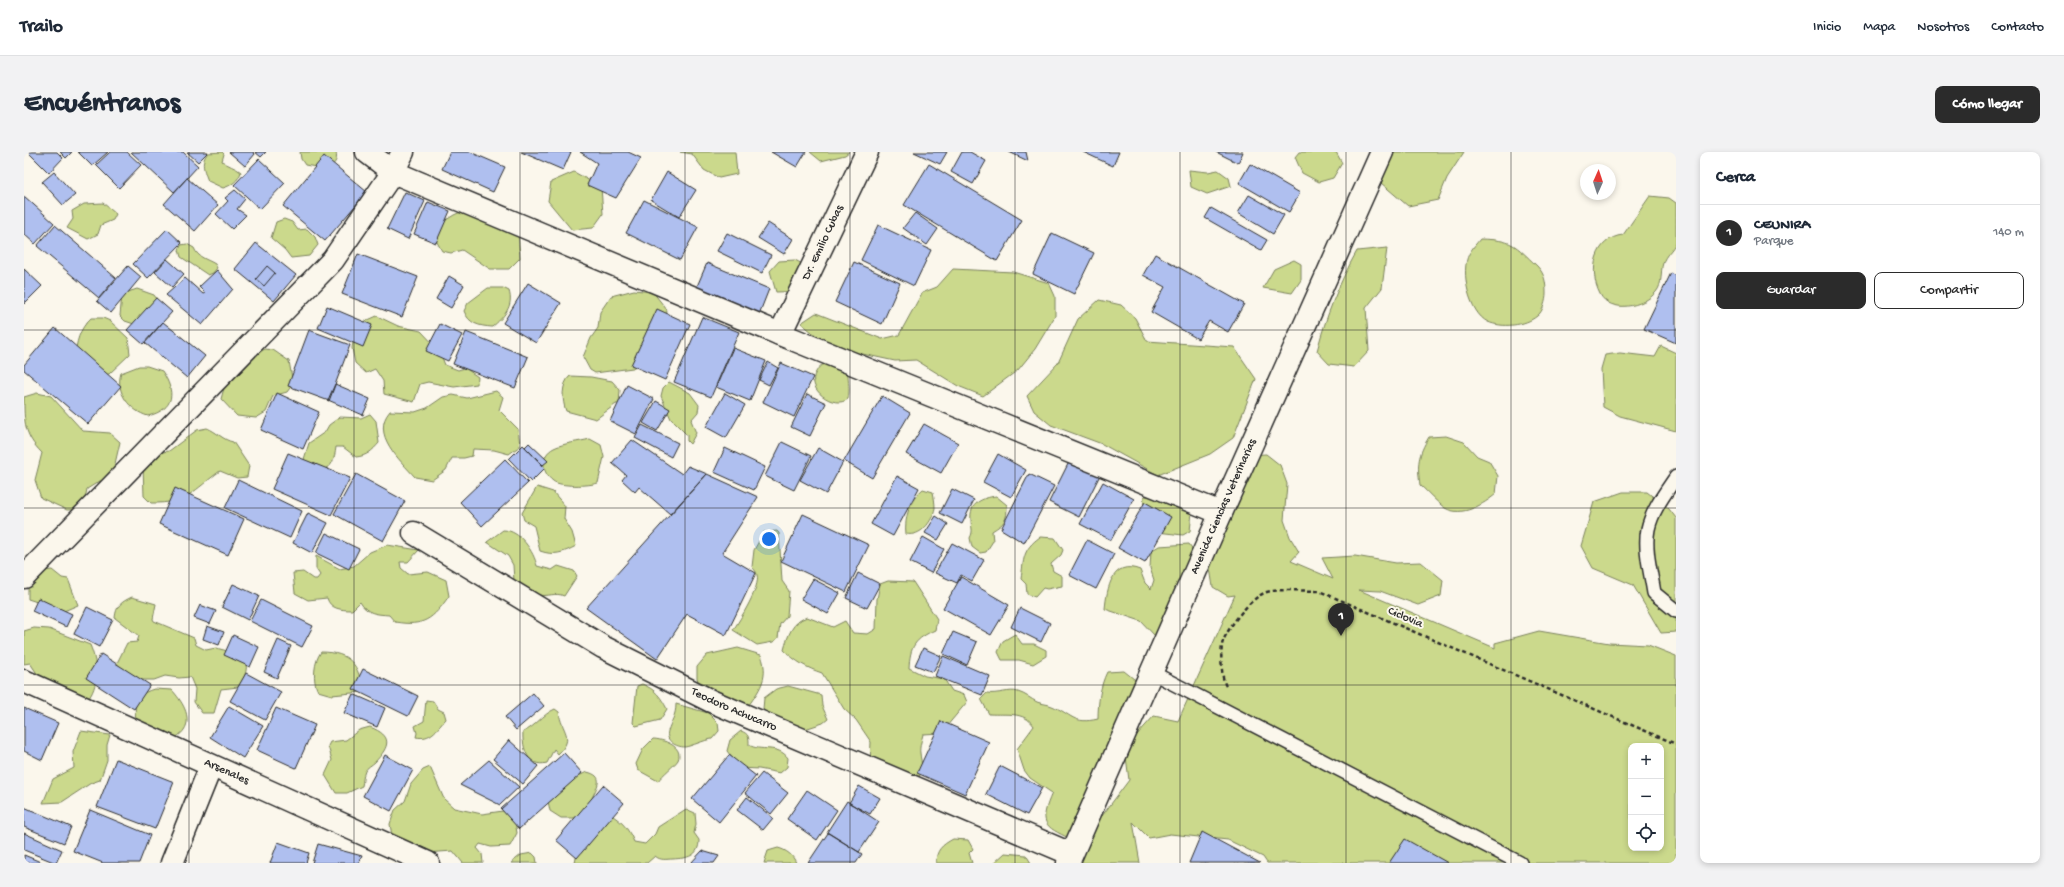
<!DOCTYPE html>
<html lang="es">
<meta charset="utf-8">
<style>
:root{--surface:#fff;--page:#f2f2f3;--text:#1f2937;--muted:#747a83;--line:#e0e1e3;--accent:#2b2b2b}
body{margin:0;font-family:"Gochi Hand",sans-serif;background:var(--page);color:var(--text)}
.controls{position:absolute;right:12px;bottom:12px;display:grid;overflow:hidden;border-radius:8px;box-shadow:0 2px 6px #0003}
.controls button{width:36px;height:36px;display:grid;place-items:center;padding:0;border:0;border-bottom:1px solid var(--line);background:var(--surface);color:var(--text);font:20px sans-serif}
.compass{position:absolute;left:1556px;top:12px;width:36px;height:36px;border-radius:50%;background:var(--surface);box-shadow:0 2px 6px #0003;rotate:3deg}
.you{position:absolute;left:745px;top:387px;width:14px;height:14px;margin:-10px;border:3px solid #fff;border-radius:50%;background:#1a73e8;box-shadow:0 0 0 6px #1a73e833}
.badge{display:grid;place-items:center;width:26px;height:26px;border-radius:50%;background:var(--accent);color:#fff;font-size:13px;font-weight:700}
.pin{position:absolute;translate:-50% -33px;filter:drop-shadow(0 1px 2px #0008)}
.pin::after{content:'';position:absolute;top:21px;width:14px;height:12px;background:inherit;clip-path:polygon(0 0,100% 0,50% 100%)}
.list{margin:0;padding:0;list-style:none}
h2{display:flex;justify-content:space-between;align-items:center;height:52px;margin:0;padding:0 16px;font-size:17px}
h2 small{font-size:13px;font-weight:400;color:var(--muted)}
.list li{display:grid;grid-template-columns:26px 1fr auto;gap:12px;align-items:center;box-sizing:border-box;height:56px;padding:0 16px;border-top:1px solid var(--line)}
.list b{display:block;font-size:15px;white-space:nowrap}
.list p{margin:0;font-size:13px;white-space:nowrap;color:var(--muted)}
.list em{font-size:13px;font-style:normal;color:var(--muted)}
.actions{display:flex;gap:8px;padding:12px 16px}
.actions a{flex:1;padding:9px 0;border:1px solid var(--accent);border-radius:8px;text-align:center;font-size:14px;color:var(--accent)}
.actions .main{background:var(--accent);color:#fff}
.icon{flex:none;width:22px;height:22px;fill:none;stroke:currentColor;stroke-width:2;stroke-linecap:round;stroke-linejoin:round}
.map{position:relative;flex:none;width:1652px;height:711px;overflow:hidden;border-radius:8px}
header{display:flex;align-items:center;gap:24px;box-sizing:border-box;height:56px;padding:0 20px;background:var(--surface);border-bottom:1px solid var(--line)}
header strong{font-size:19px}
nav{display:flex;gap:22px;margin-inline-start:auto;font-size:14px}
.intro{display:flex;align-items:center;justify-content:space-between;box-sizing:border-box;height:96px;padding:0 24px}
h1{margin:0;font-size:28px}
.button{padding:10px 18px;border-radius:8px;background:var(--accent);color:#fff;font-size:14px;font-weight:700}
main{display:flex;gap:24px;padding:0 24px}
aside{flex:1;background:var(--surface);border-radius:8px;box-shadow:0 2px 6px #0003}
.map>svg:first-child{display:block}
</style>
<header>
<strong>Trailo</strong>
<nav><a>Inicio</a><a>Mapa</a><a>Nosotros</a><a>Contacto</a></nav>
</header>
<div class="intro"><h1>Encuéntranos</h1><a class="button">Cómo llegar</a></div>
<main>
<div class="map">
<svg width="1652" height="711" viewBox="0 0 1652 711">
<rect width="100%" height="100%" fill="#fbf7ec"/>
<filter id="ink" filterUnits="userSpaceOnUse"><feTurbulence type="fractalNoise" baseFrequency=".025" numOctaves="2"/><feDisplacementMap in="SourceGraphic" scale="8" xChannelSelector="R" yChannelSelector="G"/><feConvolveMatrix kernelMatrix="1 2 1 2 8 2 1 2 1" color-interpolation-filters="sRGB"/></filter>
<g filter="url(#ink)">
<path fill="#cbd98c" stroke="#7b825c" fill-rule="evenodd" d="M198,0L200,2L198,9C204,14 211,15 217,20C215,28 207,34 199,36L184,29C180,18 176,10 184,1Z
M276,0H312C314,10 310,12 303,17L281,13L277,7Z
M656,0H711L713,22L695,26L680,18L668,2Z
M786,0H825L821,3L797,9Z
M1275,0H1312L1318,11L1309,26L1295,30L1278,21L1271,5Z
M1360,0H1440L1423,26L1414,48L1384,54L1357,31L1353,24Z
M1165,18L1184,20L1194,18L1205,26L1207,34L1183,42L1167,35Z
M550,20L577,35L579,62L569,76L548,78L524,49L527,30Z
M1626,44L1645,46L1652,51C1652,60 1652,83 1652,90C1649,98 1641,103 1639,111C1636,120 1639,132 1632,140C1620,155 1586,162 1576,142C1564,119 1571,86 1599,83Z
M79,51L92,62L89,68L77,73L74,82L64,87L43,76L49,67L48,59L60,52Z
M445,56L494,81L496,106L485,117H466L438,98L427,101L418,99L406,78L430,63Z
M260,67L268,70L274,78L283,77L291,85L294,93L285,104L267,106L261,98L247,86L252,70Z
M1456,87C1489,88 1490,92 1513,114C1521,122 1522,131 1522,142C1522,148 1519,160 1513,164C1501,174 1478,176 1464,170C1445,161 1436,119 1445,102C1448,96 1453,91 1456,87Z
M163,92L170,96C174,106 183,107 191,112L193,116L189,121L184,123L157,105L155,98L157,93Z
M1363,96L1358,136L1342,156L1345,199L1330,215L1305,212L1293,199C1302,164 1315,131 1333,99Z
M771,108L784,115L782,139L752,140L746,119L755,109Z
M1270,108L1277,112V128L1268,141L1239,136L1250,117Z
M929,117L989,120L1025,131L1031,144V164L1011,197L994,218L959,244L934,234L892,208L871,209L806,195L777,171L792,161L858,187L875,183L898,141L913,135Z
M464,136H479L485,139C490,154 480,165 468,175C455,174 445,172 440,159L444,151Z
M113,137L130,143L135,150L110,172L101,169L96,164L98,142Z
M610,138L629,140L643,158L642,169L616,215L571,221L566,218L559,205L567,186L574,176L576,160L587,144Z
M1075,148L1097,153L1111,166L1123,189L1210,195L1232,227L1209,286L1186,302L1134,323L1078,292L1027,273L1010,259L1003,244L1034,211L1054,167Z
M353,164L374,174L397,179L415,198L421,213L434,218L441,216L454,225L453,232L430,235L404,230L396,232L390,250L360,242L359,229L351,217L342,221L331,211L328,196L331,178L335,172Z
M67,166H79L86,169L104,186L106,202L85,222L76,223L51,206C52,191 55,177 67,166Z
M1637,194L1652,201V279L1596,264L1579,255L1577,217L1581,203L1596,201L1631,205Z
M241,197L249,198L265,209L269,232L263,240L249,244L242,260L232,266L213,264L197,247L205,218L212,212Z
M801,212L824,220C824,230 826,237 824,247C810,258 781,237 792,220C795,215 795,214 801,212Z
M115,214H123L138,219C152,240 151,257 124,264C106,259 91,240 97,221Z
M546,224L567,225L588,229L596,238L595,252H592L572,267L542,259C538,249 537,232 546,224Z
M645,230L666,241L675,253L674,260L667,268L672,281L666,292L663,289V283L647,267L637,244L639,236Z
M472,239L479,245L475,258L494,277L496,294L485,302L470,298L449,297L448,304L440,306H428L422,318L408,328L391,325C376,308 346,282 366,259L391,260L403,256L419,245L429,243L443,246Z
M13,241L27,244L59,279L86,281L96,290L87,329H76L63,337L59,357L43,358L17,346L11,328L18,301C0,283 0,270 0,245Z
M346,262L352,269L355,291C348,299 343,304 332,305L319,295H312C309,321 300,320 278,314L285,291L301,280L305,273L316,265L337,266Z
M183,276C193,280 199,288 209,290L225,314L223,325L213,326L196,319C170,338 163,352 127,351L120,344L119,313L132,301L145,299L173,278Z
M1422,284L1440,290L1453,304L1465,309L1474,324L1472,342C1460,352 1438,366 1421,356C1412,350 1404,340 1396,333C1393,312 1394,303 1405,285Z
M566,287L577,293L580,305L574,331C565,334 536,335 529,329C517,320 516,303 530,296C540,291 555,290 566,287Z
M1242,302L1256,313L1263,332L1260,368L1266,385L1275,400L1267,409L1309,427L1298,406L1331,404L1372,411L1397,410L1419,428L1417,444L1394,453L1356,439L1335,438L1471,496V491L1515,479L1585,491L1624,493L1652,504V711H1243L1239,705L1204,688L1146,682L1125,686L1109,670L1116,711H1052L1047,687C1019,674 1015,671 1028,641L1006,626L1000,618L993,597L1010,574C1000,559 982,563 965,562L957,547L963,541C973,543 986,537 994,540C1001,542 1007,547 1013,550C1018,552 1024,552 1028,554C1048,562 1049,573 1074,567C1074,551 1076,534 1083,520L1100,519L1110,527L1115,529L1103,594L1130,564L1154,569L1211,443L1204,444L1189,435L1186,416L1196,381L1199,328L1207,312L1224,303ZM1607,594H1637V696H1607ZM1101,597L1105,628L1078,664L1076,651Z
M513,335L529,340L541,354L540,367L548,380L552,394C539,401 530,404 516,399L510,374L500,368L498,361Z
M899,337L909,340C910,345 911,351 911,356C908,370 897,385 882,382C880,366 886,347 899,337Z
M1599,340H1623L1645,357L1652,366V480L1637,481L1609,433L1569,416L1557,394L1570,350Z
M972,344L983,353C983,369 981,371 968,379L969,389L962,400L956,401L948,395L946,386C950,378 947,376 947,368C945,351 958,346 972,344Z
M1120,344L1138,345L1168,360L1166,379L1159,383L1133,380L1119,360Z
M479,378C496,378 510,400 513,414L528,418L534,414L550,419L553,424L540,444C532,440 523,445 515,443C505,442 497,434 490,429L489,413L484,404L463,390Z
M753,379L755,381L758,429L765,439L763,464L756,472L754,486L749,490L733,493L709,478C716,468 737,434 733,423C733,420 730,417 728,415L730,398L740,380Z
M1016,385L1031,386L1039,398L1037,403L1027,412L1029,419L1038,424V434L1023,437L1019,436L1011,445L1003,442L1002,432L997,427C1000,407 998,398 1016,385Z
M1165,392L1172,402L1148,485L1131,484L1117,469L1081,457C1083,436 1088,407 1116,418L1121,431L1127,437L1130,428L1126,416L1127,399L1135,394Z
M363,393L395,398L384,410H376L377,416L384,422L404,420L422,428L425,444C409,467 400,475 371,470L365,463C352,462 343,462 336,450L328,458C317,458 306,457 303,446L284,448L271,441L269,421L279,420L289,427H293L296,423L292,417V404L316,417L330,414L346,400Z
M28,418L38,426L44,427L54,453L40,459L4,447V433L19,419Z
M864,429L889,430L913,467L911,478C891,487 886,494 885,516L901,524L920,527L928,539L940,543L943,550L917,581L899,582C898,587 895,595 896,601C897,612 901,617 893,628L846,611L847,590L832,568L820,557L798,521C783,516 772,510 760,498C764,483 768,470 783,465L809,475L821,469L829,481L844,482L852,477L853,447L856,432Z
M108,445L132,452L129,467L130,469L170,486L172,493L182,498L192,496L219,503C226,515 221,525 214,535L197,537L190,561H178L170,550L171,537L166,525L155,526L141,524L130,528H113L101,524L93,511L103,491L113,490L115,484L91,466C92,454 97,450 108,445Z
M10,476L25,477L66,493C73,510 76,530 65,546L55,549L16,526L6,511L0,512V479Z
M991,482L998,492H1010L1022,498V504L1009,512L995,508H978L974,500L979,489Z
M714,496L737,503C747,529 732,541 719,562L676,535L673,526V515L683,503Z
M297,500C326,500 336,513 338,540L308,543L294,539C288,529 290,509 297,500Z
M618,532C631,537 637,545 643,557L636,568L612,574L609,571L613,534Z
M764,534L797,543L798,554L804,567L799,571L781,577L745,564L739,557L740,546L752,537Z
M130,537L148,538C157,548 169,565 160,578C157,583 148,588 143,591L112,579C112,557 106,544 130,537Z
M402,548L409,549L414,557L420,560L422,567C412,578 407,588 392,585L393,581L391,574L400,569Z
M652,552L684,561L694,571L695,579L688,587C680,588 668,594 661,595C652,595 641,589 644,579C647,569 652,564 652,552Z
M531,557L535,560C537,579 552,585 534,602L530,597L523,611C504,616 498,596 499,580C511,575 519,562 531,557Z
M346,575C369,584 366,594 351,610C348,613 343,615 341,619C339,623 339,630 338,634L323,641H312L301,623L308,608L304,594L306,590L322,588L335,578Z
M57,579L86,583L83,593V608L76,628L67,631L38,650L19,651L29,627L50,616L49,600Z
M717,579C725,582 725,585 725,593C736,600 754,592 764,606L763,615L756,621L735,617L716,616L703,599L706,588Z
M629,587C638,587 660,594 654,608C651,613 638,623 634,629L614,618L612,612L619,597Z
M406,615L420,647L430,656L458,662L479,659L490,664L493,681L486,694L467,695L456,692L453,696L458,702L459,711H439L429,699L401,701L369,690L366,672L371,658L381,649L387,632L399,618Z
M563,620C581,624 573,634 569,644C567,647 568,651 566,653C562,658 556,662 551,666H537L526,659L524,649L548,627Z
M662,657L671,661L672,672L670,681L675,688C675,705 663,706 649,707C642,707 637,709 631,704L623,711H551L556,687L584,661C598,669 604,676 610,690L621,692L631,682L634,675Z
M929,687L944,688L949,697L945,701L948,711H912C912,698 918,693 929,687Z
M754,696C762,698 769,703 772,711H740L744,699Z
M508,701L512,705L513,711H487L497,703Z
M981,701L1002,703L1007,711H970Z"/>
<path fill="#afbfef" stroke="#2b2b2b" d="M4,0H33L39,6L25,21Z
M36,0H48L42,6Z
M54,0H84L68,14Z
M86,0H103L117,13L95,36L72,13Z
M107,0H159L174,14L150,40Z
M163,0H184L174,10Z
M205,0H229L231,2L221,14Z
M231,0H242L237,5Z
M426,0H446L481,15L469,40L418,17Z
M497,0H547L539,18Z
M604,0L617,6L592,46L563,33L573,11L556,0Z
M747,0H782L773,15Z
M890,0H923L916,12Z
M938,0H946L962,9L949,32L927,20Z
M985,0H1002L1004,9Z
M1059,0H1095L1089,14Z
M1192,0H1219L1214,11Z
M300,4L343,40L301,89L259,54Z
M235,7L261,31L236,57L210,33Z
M905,12L998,68L973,109L880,53Z
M1226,12L1276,41L1265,60L1215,31Z
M30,20L51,43L39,53L18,30Z
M643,20L672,38L655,65L627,48Z
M163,26L194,53L171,79L140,52Z
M211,38L221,47L213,57L222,63L208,77L192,62L204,49L201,46Z
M381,40L401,49L384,87L363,77Z
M1225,43L1260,63L1249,82L1214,61Z
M0,44L30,71L11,92L0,82Z
M620,48L674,75L656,108L602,81Z
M404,50L426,59L412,91L390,82Z
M1187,56L1243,88L1237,98L1181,66Z
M891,61L914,77L903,93L879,76Z
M744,71L769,87L760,102L734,86Z
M31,73L92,126L75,146L13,94Z
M854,73L907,98L890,134L837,108Z
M143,77L158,91L124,126L109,112Z
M703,81L747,103L738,121L693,99Z
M1028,81L1070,101L1050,142L1009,122Z
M232,91L272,123L250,149L211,117Z
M334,102L394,125L378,165L318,142Z
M1131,102L1220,152L1204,180L1185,169L1174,187L1127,160L1141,135L1119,123Z
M143,107L160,122L148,135L131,120Z
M830,110L876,131L858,172L811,150Z
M683,111L745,137L734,165L671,139Z
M104,114L117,125L87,161L73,149Z
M243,114L251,121L240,134L232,127Z
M0,117L18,134L0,152Z
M193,118L209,137L178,173L142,143L161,126L179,142L181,141L175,135Z
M1647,121L1652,124V191L1620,177Z
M425,124L440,133L427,156L412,147Z
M504,131L537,151L512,191L479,171Z
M132,146L148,160L119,192L103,178Z
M303,154L348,173L339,195L294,176Z
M633,157L666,172L641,228L607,213Z
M678,165L715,180L687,245L650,230Z
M139,170L181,204L163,226L121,191Z
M416,172L438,183L424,209L402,199Z
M31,176L97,234L64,272L0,218V213Z
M285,178L326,193L305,249L264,234Z
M442,180L504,205L491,236L429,212Z
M709,196L742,209L726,249L692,235Z
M744,210L754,216L745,233L735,228Z
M757,211L789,225L770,265L739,250Z
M311,232L346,247L339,263L304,248Z
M603,233L630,247L612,282L586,269Z
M253,241L295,260L279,297L237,278Z
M701,241L721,253L702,286L682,275Z
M783,242L802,251L786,284L767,275Z
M858,244L886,261L848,326L820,309Z
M632,249L646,257L633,279L619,271Z
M900,272L934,291L917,321L882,302Z
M618,273L654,291L647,305L611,286Z
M608,288L658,322L664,314L683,322L646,362L615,335L611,340L598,328L602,323L588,311Z
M758,290L787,304L770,338L741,324Z
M505,291L524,309L519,313L501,295Z
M499,293L521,316L507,330L485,307Z
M701,296L741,315L730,338L690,320Z
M794,296L819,310L802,342L776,328Z
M264,301L326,326L307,363L248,337Z
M974,302L1002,318L987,345L959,330Z
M481,307L504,331L458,374L436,350Z
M1046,308L1076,323L1055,365L1025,350Z
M332,322L381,349L359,389L310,362Z
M683,322L734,345L698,401L732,421L702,483L663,462L633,507L562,456Z
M1005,322L1030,334L1000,391L977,377Z
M873,324L895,336L869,384L847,372Z
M214,328L278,359L266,386L201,356Z
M1079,330L1110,347L1087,388L1056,372Z
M151,336L220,367L204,403L135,372Z
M928,337L950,348L938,372L916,361Z
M1121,350L1147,365L1121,411L1094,396Z
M284,361L304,371L288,401L269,391Z
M779,362L845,393L822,440L757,409Z
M912,364L924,372L914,388L901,381Z
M302,381L335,397L325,417L292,401Z
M899,385L920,397L907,421L886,410Z
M1063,388L1090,402L1072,437L1045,423Z
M928,391L960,408L948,429L937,423L933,431L911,421Z
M834,421L856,432L843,456L822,446Z
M937,425L985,453L967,483L919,456Z
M789,427L816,441L804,462L777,447Z
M209,432L235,444L224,468L198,455Z
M14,446L48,462L42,475L8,459Z
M237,448L289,474L278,495L226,469Z
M176,453L192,459L186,472L170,466Z
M63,455L89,468L75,495L50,482Z
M996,456L1026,471L1017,490L987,475Z
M183,474L200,480L195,493L179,487Z
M929,480L953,490L943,513L919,502Z
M209,483L235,495L226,515L200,503Z
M254,488L267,494L253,526L240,520Z
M899,496L917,504L909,520L891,513Z
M77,502L126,533L110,557L62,526Z
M919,504L966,524L958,543L911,524Z
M339,517L394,544L384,564L329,537Z
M222,521L257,540L241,568L206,549Z
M509,541L520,554L492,578L481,565Z
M329,542L361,556L353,575L320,561Z
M205,554L239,574L219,606L186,585Z
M0,556L34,571L18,608L0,599Z
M252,556L291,573L272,616L233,598Z
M917,569L965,590L941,642L893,621Z
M485,588L514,614L499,632L469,607Z
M540,601L558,621L495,677L477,657Z
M361,603L389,618L367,659L339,644Z
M705,603L732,624L695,670L668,647Z
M92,607L150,630L131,677L73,655Z
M465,608L495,635L476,653L436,633Z
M976,614L1018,636L1003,663L962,642Z
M738,621L764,641L747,662L721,641Z
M579,633L600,651L553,706L532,688Z
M835,634L856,646L846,662L825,651Z
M783,638L813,658L793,688L763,667Z
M723,645L749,666L739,678L713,658Z
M823,649L855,670L835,700L803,680Z
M0,655L47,675L40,691L0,675Z
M66,658L126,683L115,711H79L49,699Z
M1178,680L1236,711H1165Z
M0,681L38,698L32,711L0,698Z
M804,681L838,702L832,711H784Z
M1381,687L1424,711H1365Z
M254,690L285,701L282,711H246Z
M294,692L338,704L335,711H288Z
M678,699L695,704L690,711H667Z
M0,703L19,711H0Z"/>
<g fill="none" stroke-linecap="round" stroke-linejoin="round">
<defs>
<path id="lane" d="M1652,325C1642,340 1628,358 1624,377C1620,397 1627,421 1630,441L1652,459
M1127,520L1496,711"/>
<g id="street">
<path d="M369,20L379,0"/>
<path id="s1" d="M756,182L843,0"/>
<path id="s2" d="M390,381L579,495L687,549L1047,702"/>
<path d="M148,711L187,614"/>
</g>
<g id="secondary">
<path d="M343,0L369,20L756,182L1197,361"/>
<path d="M0,425L309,108L369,20"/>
<path id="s3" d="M0,529L404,711"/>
<path id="s4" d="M1044,711L1197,361L1358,0"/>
</g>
</defs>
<use href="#lane" stroke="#2b2b2b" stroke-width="16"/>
<use href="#street" stroke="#2b2b2b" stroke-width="25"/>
<use href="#secondary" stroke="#2b2b2b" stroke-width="25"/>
<path stroke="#2b2b2b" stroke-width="2.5" stroke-dasharray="4 3" stroke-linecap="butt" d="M1202,534C1197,527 1196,497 1199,489C1206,473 1225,448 1240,441C1251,436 1283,439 1295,439L1652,592"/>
<use href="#lane" stroke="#fbf7ec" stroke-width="13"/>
<use href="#street" stroke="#fbf7ec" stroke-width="22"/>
<use href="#secondary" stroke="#fbf7ec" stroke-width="22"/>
</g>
</g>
<path fill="none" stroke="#2b2b2b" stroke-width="1" stroke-opacity="0.55" d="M165,0V711M330,0V711M496,0V711M661,0V711M826,0V711M991,0V711M1156,0V711M1322,0V711M1487,0V711M0,178H1652M0,356H1652M0,533H1652"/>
<g text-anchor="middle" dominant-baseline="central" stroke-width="4" stroke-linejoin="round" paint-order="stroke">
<g font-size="12" fill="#2b2b2b" stroke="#fbf7ec">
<text stroke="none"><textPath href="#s1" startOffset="101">Dr. Emilio Cubas</textPath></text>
<text stroke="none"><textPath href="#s4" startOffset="389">Avenida Ciencias Veterinarias</textPath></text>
<text transform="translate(1381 466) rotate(23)">Ciclovia</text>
<text stroke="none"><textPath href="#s2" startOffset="366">Teodoro Achucarro</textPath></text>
<text stroke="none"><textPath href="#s3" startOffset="222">Arsenales</textPath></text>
</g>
</g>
</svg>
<div class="controls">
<button>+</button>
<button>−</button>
<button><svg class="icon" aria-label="locate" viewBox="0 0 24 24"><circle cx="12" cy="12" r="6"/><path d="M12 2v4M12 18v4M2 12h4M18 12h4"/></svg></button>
</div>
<svg class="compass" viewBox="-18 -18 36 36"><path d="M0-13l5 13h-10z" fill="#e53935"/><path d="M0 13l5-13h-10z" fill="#747a83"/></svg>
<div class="you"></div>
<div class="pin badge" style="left:1317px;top:484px">1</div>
</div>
<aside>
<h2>Cerca<small></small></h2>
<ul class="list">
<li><span class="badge">1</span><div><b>CEUNIRA</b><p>Parque</p></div><em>140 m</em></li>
</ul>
<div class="actions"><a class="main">Guardar</a><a>Compartir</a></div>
</aside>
</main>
